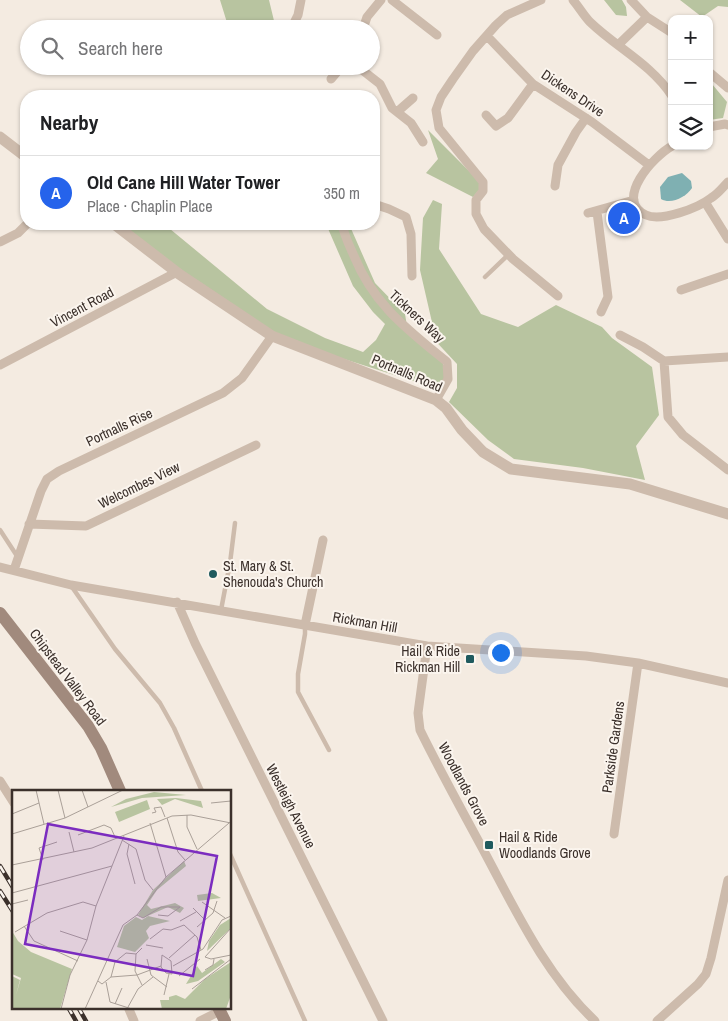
<!DOCTYPE html>
<meta charset="utf-8">
<style>
:root{--surface:#fff;--page:#f2f2f2;--text:#202124;--muted:#757577;--line:#e0e0e0;--accent:#2563eb}
body{margin:0;font-family:"Archivo Narrow",sans-serif;background:var(--page);color:var(--text)}
.controls{position:absolute;right:15px;top:15px;display:grid;overflow:hidden;border-radius:10px;box-shadow:0 1px 4px #0004}
.controls button{width:45px;height:45px;display:grid;place-items:center;padding:0;border:0;border-bottom:1px solid var(--line);background:var(--surface);color:var(--text);font:25px sans-serif}
.you{position:absolute;left:500px;top:652px;width:18px;height:18px;margin:-12px;border:4px solid #fff;border-radius:50%;background:#1a73e8;box-shadow:0 0 0 8px #1a73e833}
.badge{display:grid;place-items:center;width:32px;height:32px;border-radius:50%;background:var(--accent);color:#fff;font-size:16px;font-weight:700}
.pin{position:absolute;translate:-50% -50%;border:2px solid #fff;box-shadow:0 1px 5px #0006}
.list{margin:0;padding:0;list-style:none}
h2{display:flex;justify-content:space-between;align-items:center;height:65px;margin:0;padding:0 20px;font-size:21px}
h2 small{font-size:16px;font-weight:400;color:var(--muted)}
.list li{display:grid;grid-template-columns:32px 1fr auto;gap:15px;align-items:center;box-sizing:border-box;height:75px;padding:0 20px;border-top:1px solid var(--line)}
.list b{display:block;font-size:19px;white-space:nowrap}
.list p{margin:0;font-size:16px;white-space:nowrap;color:var(--muted)}
.list em{font-size:16px;font-style:normal;color:var(--muted)}
.icon{flex:none;width:28px;height:28px;fill:none;stroke:currentColor;stroke-width:2;stroke-linecap:round;stroke-linejoin:round}
.map{position:relative;flex:none;width:728px;height:1021px;overflow:hidden}
.search{position:absolute;background:var(--surface);box-shadow:0 1px 4px #0004;left:20px;top:20px;width:360px;height:55px;display:flex;align-items:center;gap:12px;box-sizing:border-box;padding:0 18px;border-radius:28px;color:var(--muted);font-size:19px}
.panel{position:absolute;background:var(--surface);box-shadow:0 1px 4px #0004;left:20px;top:90px;width:360px;height:140px;border-radius:20px}
.map>svg:first-child{display:block}
</style>
<div class="map">
<svg width="728" height="1021" viewBox="0 0 728 1021">
<rect width="100%" height="100%" fill="#f4ebe1"/>
<path fill="#b8c4a0" d="M220,0H269L276,29H229Z
M604,0H622L626,7L627,16L616,15Z
M680,0H728V7L718,6L702,17Z
M712,84L727,102L723,118L709,120V86Z
M428,130L481,183L479,190L473,197L426,173L438,159Z
M433,200L442,204L439,249L481,314L518,327L556,305L602,327L612,338L652,367L659,415L636,446L645,480L583,468L514,459L488,440L449,402L457,388V364L429,334L434,331L420,270L423,218Z
M114,224H164L267,309L325,338L363,352L376,340L385,324L373,312L353,286L326,224H349L375,283L405,314L408,332L443,363L445,379L434,391L416,382L272,336Z"/>
<path fill="#7fb0b2" d="M682,173L691,181L692,188C686,197 671,205 661,199L660,187L668,177Z"/>
<g fill="none" stroke-linecap="round" stroke-linejoin="round">
<path stroke="#cdbbac" stroke-width="4.5" d="M485,277L509,254
M0,530L17,556
M72,587L115,649L160,703L174,728L202,791
M221,610L230,563L235,523
M305,625V634L298,674V692L329,750
M230,854L305,1021"/>
<path stroke="#cdbbac" stroke-width="9" d="M392,0L437,35
M541,0L507,15L496,25L473,51L453,79L441,97L436,110L439,128L483,182V191L476,200V214L484,229L513,259L558,296
M573,0C579,7 584,16 590,22C617,48 651,64 672,96
M631,0L647,17L672,33
M291,29L298,15L301,0
M363,29L367,17L381,0
M488,37L533,84L592,122L649,165
M618,45L647,17
M357,66L380,84L392,108L411,123L423,142
M709,72L728,88
M331,79L342,66
M397,112L413,98
M486,115L496,126L508,118L533,84
M709,127L725,124L728,125
M672,146C654,156 613,200 646,215C661,222 698,208 711,198C718,194 723,187 728,182
M555,186L558,165L576,132L586,118
M705,202L728,239
M374,204L389,209L406,217L411,234L412,276
M597,212L608,297L601,312
M588,213L634,200
M342,224C344,235 349,245 354,256C374,305 407,329 447,362L448,379L436,400
M0,242L18,233L27,224
M681,290L728,274
M620,335L643,347L664,361L668,417L683,435L728,470
M664,361L728,357
M0,365L177,272
M29,524L86,526L256,445
M0,567L71,585L427,646L586,656L638,663L728,683
M14,570L41,491L47,479L59,471L223,393L242,378L272,336
M177,602L195,643L383,1021
M305,625L323,540
M427,646L418,713L420,730C441,773 464,814 486,855C517,913 546,975 595,1021
M0,781L14,803
M614,834L638,663
M128,1007L134,1021
M200,1021L220,1011
M657,1021L698,984L706,974L711,958L728,880"/>
<path stroke="#cdbbac" stroke-width="11" d="M0,137L26,157
M114,224L179,274L272,336L436,400L446,408L462,430L483,452L511,469L630,484L728,514"/>
<path stroke="#a18a7d" stroke-width="12" d="M0,613L88,726L101,748L120,791
M218,1007L225,1021"/>
<defs>
<path id="rail" d="M0,866L14,889
M0,891L14,913
M68,1007L76,1021
M78,1007L86,1021"/>
</defs>
<use href="#rail" stroke="#3b302b" stroke-width="4.5"/>
<use href="#rail" stroke="#fbf5ee" stroke-width="2.5" stroke-dasharray="8" stroke-linecap="butt"/>
</g>
<g fill="#1f5a5e" stroke="#fbf5ee" stroke-width="2">
<circle cx="213" cy="574" r="5"/>
<rect x="465" y="654" width="10" height="10" rx="2.5"/>
<rect x="484" y="840" width="10" height="10" rx="2.5"/>
</g>
<g text-anchor="middle" dominant-baseline="central" stroke-width="4" stroke-linejoin="round" paint-order="stroke">
<g font-size="14" fill="#3b302b" stroke="#fbf5ee">
<text transform="translate(573 93) rotate(34)">Dickens Drive</text>
<text transform="translate(82 307) rotate(-28)">Vincent Road</text>
<text transform="translate(417 316) rotate(43)">Tickners Way</text>
<text transform="translate(407 373) rotate(23)">Portnalls Road</text>
<text transform="translate(119 427) rotate(-25)">Portnalls Rise</text>
<text transform="translate(139 485) rotate(-26)">Welcombes View</text>
<text transform="translate(365 622) rotate(10)">Rickman Hill</text>
<text transform="translate(68 677) rotate(53)">Chipstead Valley Road</text>
<text transform="translate(613 747) rotate(-82)">Parkside Gardens</text>
<text transform="translate(464 784) rotate(62)">Woodlands Grove</text>
<text transform="translate(291 806) rotate(63)">Westleigh Avenue</text>
</g>
<g font-size="14" fill="#3b302b" stroke="#fbf5ee" text-anchor="start">
<text x="223" y="566">St. Mary &amp; St.<tspan x="223" dy="16">Shenouda's Church</tspan></text>
<text x="460" y="651" text-anchor="end">Hail &amp; Ride<tspan x="460" dy="16">Rickman Hill</tspan></text>
<text x="499" y="837">Hail &amp; Ride<tspan x="499" dy="16">Woodlands Grove</tspan></text>
</g>
</g>
<g transform="translate(12 790)">
<rect width="219" height="219" fill="#f4ebe1"/>
<path d="M142,2L174,5L130,8L99,17L114,9ZM164,8L189,11L191,18L163,9L150,15L145,9ZM135,10L138,19L107,32L103,22ZM172,71L174,76L145,100L135,115L139,119L163,113L172,118L168,123L156,117L131,128L126,125L141,100ZM200,103L209,108L186,111L185,105ZM136,126L158,131L138,136L134,141L137,148L123,162L105,157L112,136L124,127L130,130ZM219,128V138L195,161L197,151L208,135ZM0,141L6,151L19,162L60,179L48,219H0V186L8,190L4,205L9,188L0,184ZM209,169L213,172L186,191L174,194L185,176L190,183ZM219,172V205L214,219H150L148,210H157V207L164,205L173,209L193,189Z" fill="#b8c4a0"/>
<path fill="none" stroke="#aaa098" stroke-width="1" d="M24,0L32,34M46,0L53,28M70,0L76,17M199,13L219,11M140,23L144,22L142,18L149,17L153,27M0,24L27,13M175,25V37L185,59M155,28L166,62L173,70M138,33L154,87M57,42L62,62M0,44L53,28L111,0M66,45L92,35L99,38L103,47M110,50L124,59L133,90L141,100M117,54L115,64L123,94M31,70L27,58L45,52M0,75L80,58L160,26L179,25L219,33M0,103L100,76M190,112L213,128M0,114L16,110M181,118L193,130M125,125L131,128L149,117H168L156,126L146,125M168,131L184,122M12,136L22,151L66,171M185,137L201,123L205,111M219,138L193,167L199,169L219,165M48,141L75,150M3,142L35,123L71,112L84,116M138,149L151,139L159,140L172,135L185,147L189,160M134,155L151,158M124,164L123,181L130,195M150,165L159,171L160,184L154,183L149,177ZM157,168L183,145M135,169L139,185L155,197M104,171L123,175M161,176L191,159L210,130L219,126M193,180L201,175L202,169M167,186L188,169M99,187L103,172L114,163L124,164L130,158M86,191L90,194L99,187L125,185L149,176M94,192L98,212L120,219M180,199L219,169M152,205L157,184M103,214L110,198M116,217L126,199L141,187M49,219L58,185L75,150L84,116L112,46M73,219L111,135L125,125L154,87L217,33"/>
<path fill="#7b2cbf" fill-opacity="0.15" stroke="#7b2cbf" stroke-width="2.5" d="M36,34L205,66L181,186L13,154Z"/>
<rect width="219" height="219" fill="none" stroke="#3b302b" stroke-width="2.5"/>
</g>
</svg>
<div class="controls">
<button>+</button>
<button>−</button>
<button><svg class="icon" aria-label="layers" viewBox="0 0 24 24"><path d="M12 4l9 5-9 5-9-5zM3 14l9 5 9-5"/></svg></button>
</div>
<div class="you"></div>
<div class="pin badge" style="left:624px;top:218px">A</div>
<div class="search"><svg class="icon" aria-label="search" viewBox="0 0 24 24"><circle cx="10" cy="10" r="6"/><path d="M15 15l6 6"/></svg>Search here</div>
<section class="panel">
<h2>Nearby<small></small></h2>
<ul class="list">
<li><span class="badge">A</span><div><b>Old Cane Hill Water Tower</b><p>Place · Chaplin Place</p></div><em>350 m</em></li>
</ul>
</section>
</div>
